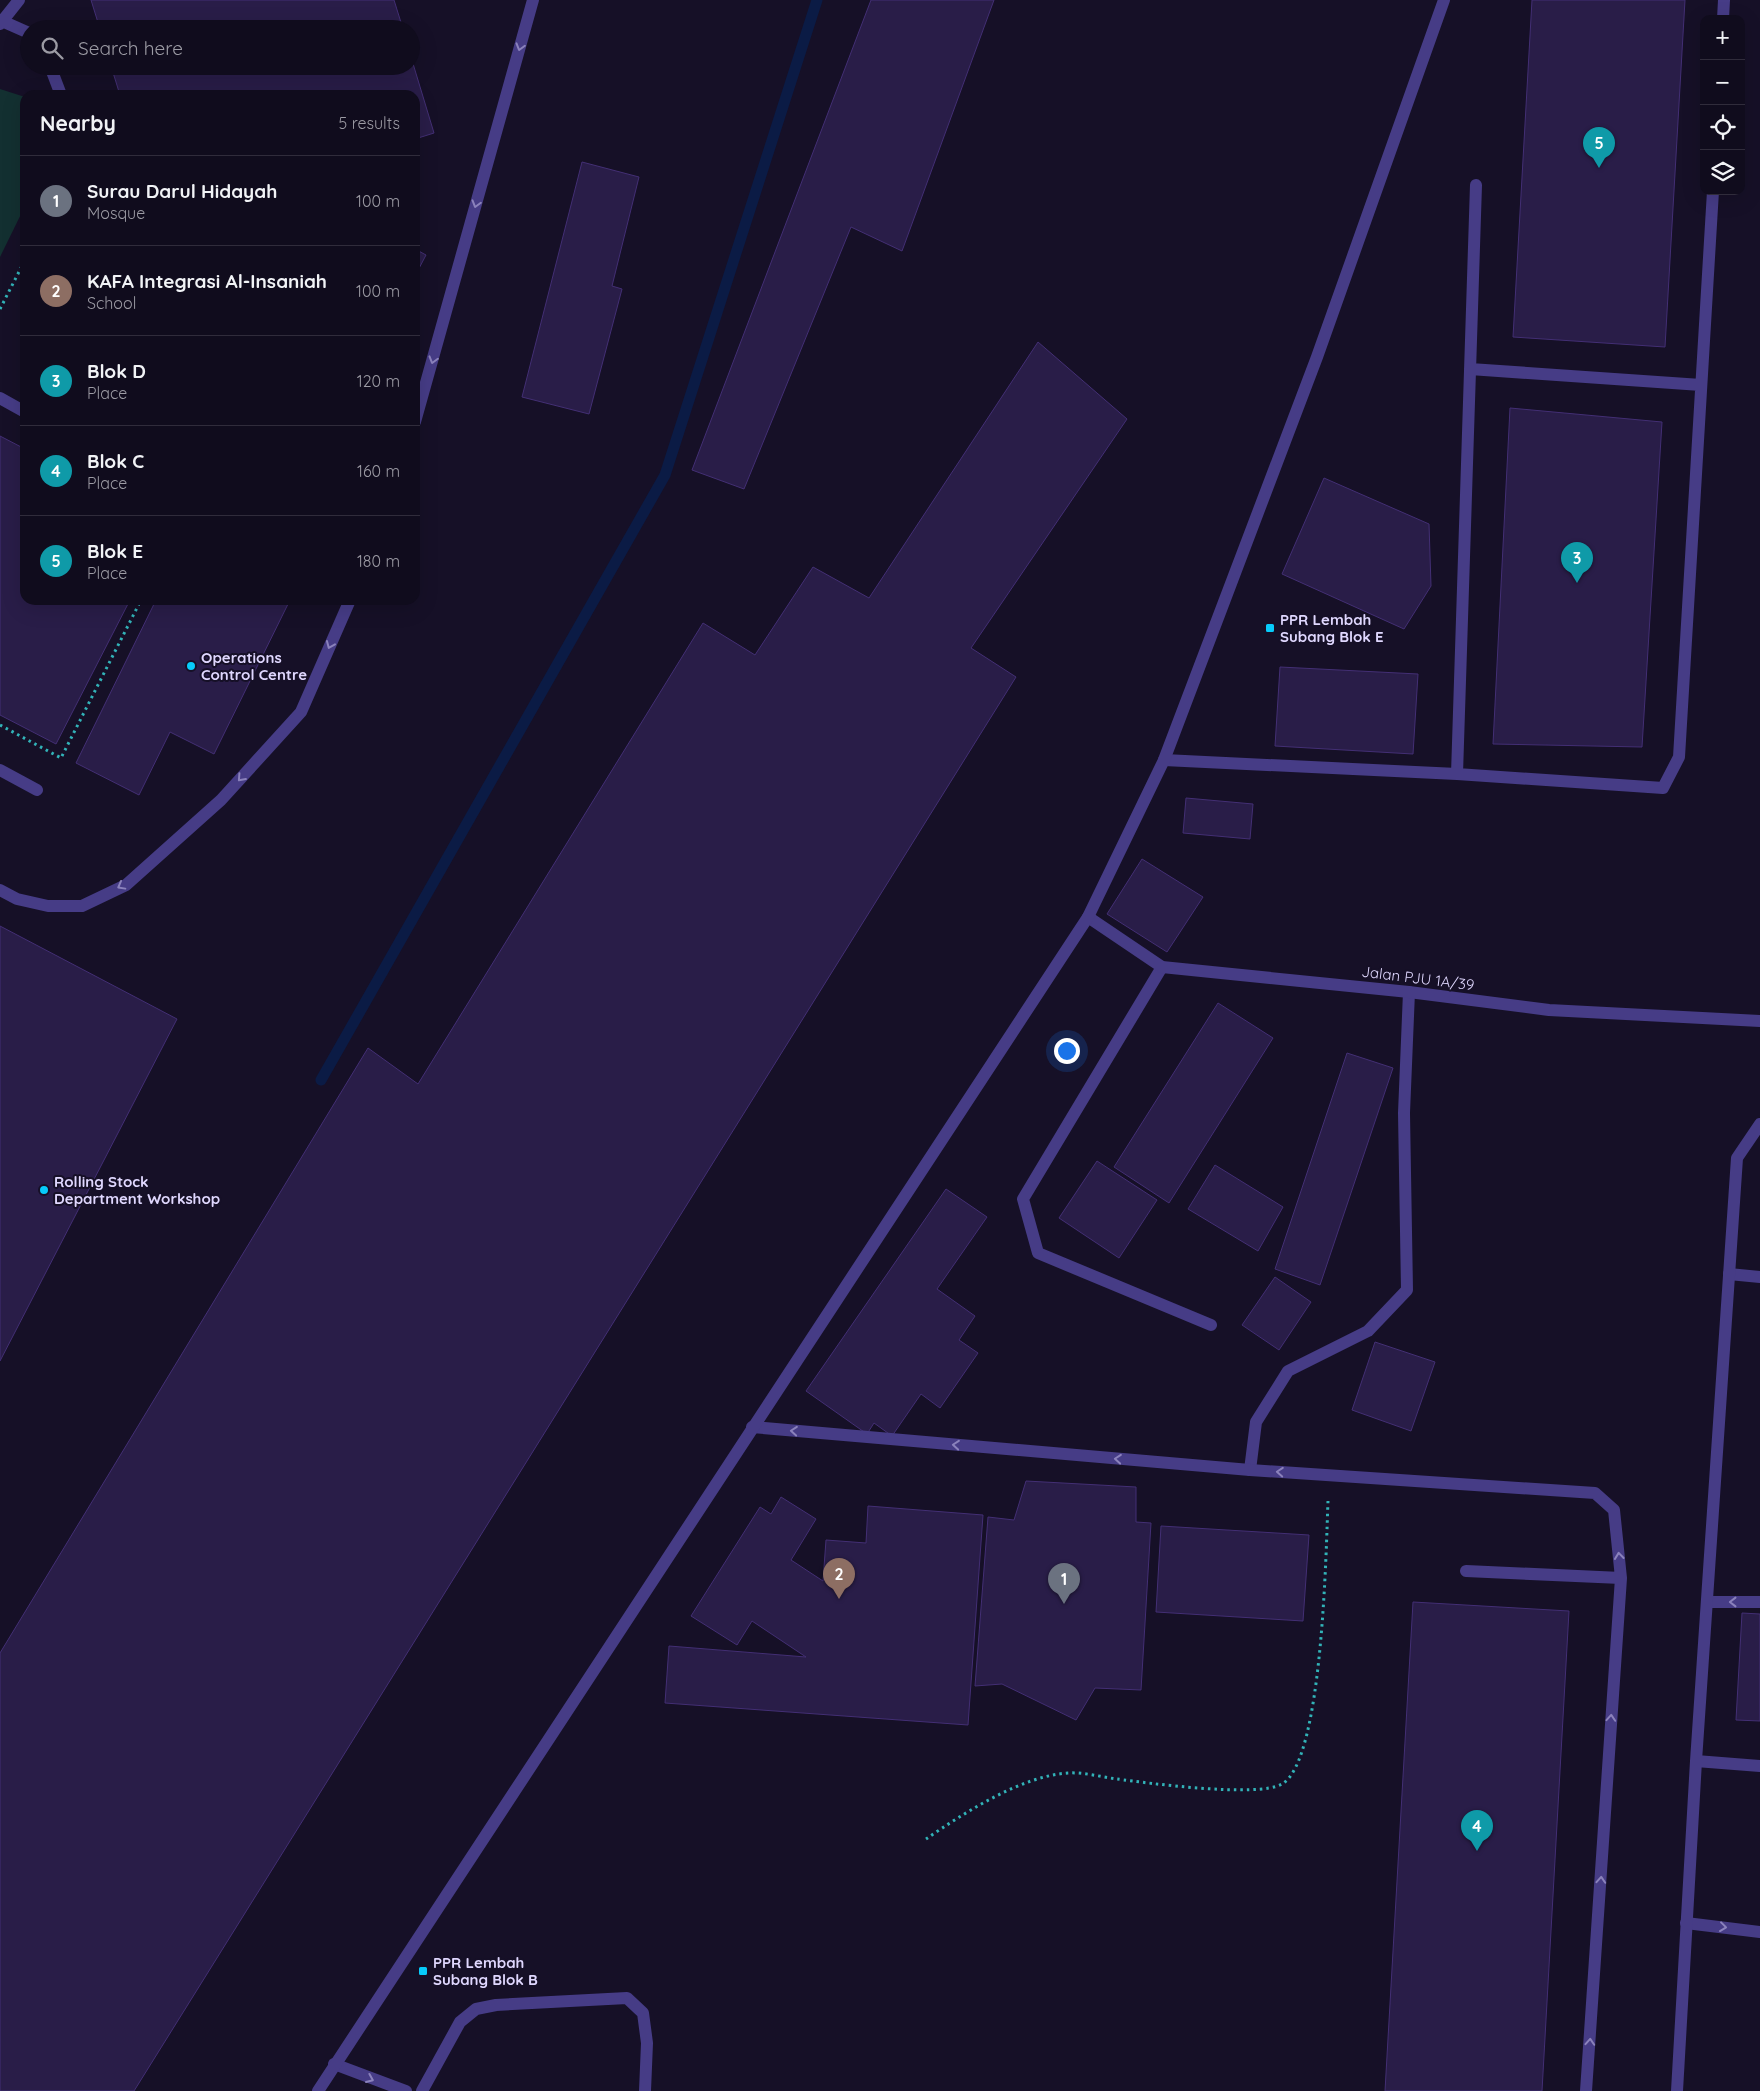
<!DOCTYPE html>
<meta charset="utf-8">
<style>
:root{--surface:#100c1d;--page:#191526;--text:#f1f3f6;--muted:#9c9ba4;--line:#302c3b;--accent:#07cbfa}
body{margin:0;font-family:Quicksand,sans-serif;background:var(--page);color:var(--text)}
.controls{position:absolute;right:15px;top:15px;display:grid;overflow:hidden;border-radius:10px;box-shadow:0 5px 20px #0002}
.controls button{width:45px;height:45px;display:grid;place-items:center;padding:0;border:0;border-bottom:1px solid var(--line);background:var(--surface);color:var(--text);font:25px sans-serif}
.you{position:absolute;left:1066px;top:1050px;width:18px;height:18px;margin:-12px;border:4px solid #fff;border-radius:50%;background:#1a73e8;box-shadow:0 0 0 8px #1a73e833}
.badge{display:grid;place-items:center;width:32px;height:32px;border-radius:50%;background:var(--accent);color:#fff;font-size:16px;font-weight:700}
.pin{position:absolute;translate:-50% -41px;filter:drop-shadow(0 1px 2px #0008)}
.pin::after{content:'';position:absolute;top:26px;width:18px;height:15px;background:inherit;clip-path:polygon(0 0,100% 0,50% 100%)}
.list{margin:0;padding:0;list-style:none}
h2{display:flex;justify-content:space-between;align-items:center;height:65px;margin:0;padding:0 20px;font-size:21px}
h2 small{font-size:16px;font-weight:400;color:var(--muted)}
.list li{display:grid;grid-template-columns:32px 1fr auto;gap:15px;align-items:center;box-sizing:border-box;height:90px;padding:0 20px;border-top:1px solid var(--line)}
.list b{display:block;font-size:19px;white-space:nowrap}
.list p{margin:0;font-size:16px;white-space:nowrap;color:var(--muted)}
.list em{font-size:16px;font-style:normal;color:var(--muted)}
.icon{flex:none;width:28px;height:28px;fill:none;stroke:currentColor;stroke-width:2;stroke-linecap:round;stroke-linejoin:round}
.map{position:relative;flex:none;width:1760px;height:2091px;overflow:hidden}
.search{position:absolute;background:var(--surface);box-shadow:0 5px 20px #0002;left:20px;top:20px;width:400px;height:55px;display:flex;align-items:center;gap:12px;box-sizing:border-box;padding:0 18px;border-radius:28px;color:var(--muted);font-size:19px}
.panel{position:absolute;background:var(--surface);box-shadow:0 5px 20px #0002;left:20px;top:90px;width:400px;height:515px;border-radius:15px}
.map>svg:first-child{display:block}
</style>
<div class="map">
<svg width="1760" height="2091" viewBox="0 0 1760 2091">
<rect width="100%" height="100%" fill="#161027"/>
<path fill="#133031" d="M0,89L25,97V206L0,257Z"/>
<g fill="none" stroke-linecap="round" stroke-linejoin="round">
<path stroke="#0b1b45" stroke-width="11" d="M321,1080L665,475L817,0"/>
</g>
<path fill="#291d48" stroke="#432f74" d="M91,0H394L403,29H100Z
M871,0H994L902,251L851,227L744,489L692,470Z
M1532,0H1685L1665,347L1513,337Z
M411,57L434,133L415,139V95H120L111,66H411Z
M582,162L639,177L612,286L622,289L589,414L522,397Z
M415,249L426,255L415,276Z
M1038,342L1127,419L971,648L1016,677L134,2091H0V1653L368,1048L418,1084L703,623L755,655L813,567L869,598Z
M1510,408L1662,422L1642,747L1493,744Z
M0,436L25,449V600H130L56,744L0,715Z
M1324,478L1429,524L1431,586L1404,629L1282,574Z
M156,600H290L214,754L170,732L139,795L76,763Z
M1280,667L1418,674L1413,754L1275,746Z
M1186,798L1253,804L1250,839L1183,833Z
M1142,859L1203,897L1167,952L1107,914Z
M0,926L177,1019L0,1361Z
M1218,1003L1273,1038L1169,1203L1114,1167Z
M1347,1053L1393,1068L1320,1285L1275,1269Z
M1097,1161L1157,1200L1119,1258L1059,1218Z
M1215,1165L1283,1207L1258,1251L1188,1209Z
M946,1189L987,1217L937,1289L975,1316L959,1340L978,1353L940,1408L921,1394L892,1436L874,1423L867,1434L806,1391Z
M1275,1277L1311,1302L1279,1350L1242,1325Z
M1375,1342L1435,1362L1411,1431L1352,1410Z
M1026,1481L1136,1487V1522L1151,1523L1141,1690L1095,1688L1076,1720L1002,1684L975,1686L988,1517L1014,1520Z
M781,1497L816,1519L791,1560L823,1581L826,1540L866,1543L868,1506L983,1515L968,1725L665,1703L669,1646L806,1657L752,1621L737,1645L691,1616L760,1507L771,1514Z
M1161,1526L1309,1535L1303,1621L1156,1612Z
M1413,1602L1569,1611L1542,2091H1385Z
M1742,1613L1760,1614V1721L1736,1720Z"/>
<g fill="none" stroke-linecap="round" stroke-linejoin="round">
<path stroke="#32b3b8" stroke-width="3" stroke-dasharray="2.5 4" stroke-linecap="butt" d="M0,309L25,260
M0,725L61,758L141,600
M926,1839C964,1813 1021,1776 1068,1773C1084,1772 1101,1777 1117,1779C1147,1783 1258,1798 1282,1784C1323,1761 1326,1549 1328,1501"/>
<path stroke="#463c86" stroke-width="12" d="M1723,19L1724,0
M2,21L29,33
M0,24L19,0
M50,66L61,95
M1470,369L1701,385
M0,398L25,412
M415,422L533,0
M1164,760L1457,774L1663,788L1679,757L1713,191
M0,770L37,790
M1457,774L1476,185
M0,890L17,899L48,906H82L126,885L221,800L301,712L350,600
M1162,967L1023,1199L1038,1253L1211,1325
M1729,1274L1760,1277
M1250,1470L1256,1422L1288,1371L1368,1331L1407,1290L1404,1113L1409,992
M1707,1602H1760
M1686,1923L1760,1932
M422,2091L460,2022L476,2009L496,2005L627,1998L643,2013L647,2043L645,2091"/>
<path stroke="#463c86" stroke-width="12" d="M1088,917L1162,967L1409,992L1549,1010L1760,1021
M752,1427L1250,1470L1595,1493L1614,1510L1621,1578L1586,2091
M1466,1571L1621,1578
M1696,1761L1760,1766
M334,2064L406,2091
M1677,2091L1696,1761L1737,1158L1760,1124"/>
<path stroke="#463c86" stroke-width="12" d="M318,2091L1088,917L1164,760L1317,357L1444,0"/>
</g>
<defs><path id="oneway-chevron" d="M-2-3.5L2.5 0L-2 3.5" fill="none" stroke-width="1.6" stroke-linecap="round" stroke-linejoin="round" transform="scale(1.25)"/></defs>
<g stroke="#8b82bc">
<use href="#oneway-chevron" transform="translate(520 47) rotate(106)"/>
<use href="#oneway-chevron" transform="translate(476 204) rotate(106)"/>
<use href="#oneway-chevron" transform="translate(433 360) rotate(106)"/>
<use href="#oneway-chevron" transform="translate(330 645) rotate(113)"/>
<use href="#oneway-chevron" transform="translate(241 778) rotate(132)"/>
<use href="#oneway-chevron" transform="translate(121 886) rotate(151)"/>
<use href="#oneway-chevron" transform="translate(794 1431) rotate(-175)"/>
<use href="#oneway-chevron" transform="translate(956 1445) rotate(-175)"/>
<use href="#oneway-chevron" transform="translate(1118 1459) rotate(-175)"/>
<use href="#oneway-chevron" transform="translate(1280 1472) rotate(-176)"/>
<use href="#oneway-chevron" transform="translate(1619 1556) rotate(-96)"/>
<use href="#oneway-chevron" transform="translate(1733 1602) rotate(-180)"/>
<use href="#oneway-chevron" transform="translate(1611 1718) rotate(-86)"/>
<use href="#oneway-chevron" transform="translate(1601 1880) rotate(-86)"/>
<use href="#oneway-chevron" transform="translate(1723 1927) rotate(7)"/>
<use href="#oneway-chevron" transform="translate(1590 2042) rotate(-86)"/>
<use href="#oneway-chevron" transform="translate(370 2079) rotate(23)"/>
</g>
<g fill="#07cbfa" stroke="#161027" stroke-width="2">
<rect x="1265" y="623" width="10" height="10" rx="2.5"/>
<circle cx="191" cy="666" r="5"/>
<circle cx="44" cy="1190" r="5"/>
<rect x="418" y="1966" width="10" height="10" rx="2.5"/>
</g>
<g text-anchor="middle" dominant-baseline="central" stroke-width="4" stroke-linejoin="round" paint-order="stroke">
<g font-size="15" font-weight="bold" fill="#dfd7fe" stroke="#161027" text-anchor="start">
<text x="1280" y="619">PPR Lembah<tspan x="1280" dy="17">Subang Blok E</tspan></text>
<text x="201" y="657">Operations<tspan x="201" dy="17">Control Centre</tspan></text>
<text x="54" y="1181">Rolling Stock<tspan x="54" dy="17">Department Workshop</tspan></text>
<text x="433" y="1962">PPR Lembah<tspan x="433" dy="17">Subang Blok B</tspan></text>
</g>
<g font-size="15" fill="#dfd7fe" stroke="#161027">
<text transform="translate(1418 978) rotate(7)">Jalan PJU 1A/39</text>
</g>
</g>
</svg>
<div class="controls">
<button>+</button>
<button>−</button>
<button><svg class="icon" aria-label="locate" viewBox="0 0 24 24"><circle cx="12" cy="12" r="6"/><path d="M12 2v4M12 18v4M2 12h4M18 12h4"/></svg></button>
<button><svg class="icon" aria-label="layers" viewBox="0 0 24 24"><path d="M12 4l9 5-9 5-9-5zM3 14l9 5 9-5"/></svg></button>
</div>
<div class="you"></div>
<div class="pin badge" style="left:1064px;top:1604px;background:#6b7280">1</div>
<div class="pin badge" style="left:839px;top:1599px;background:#8d6e63">2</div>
<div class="pin badge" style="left:1577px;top:583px;background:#0f9aa8">3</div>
<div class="pin badge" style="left:1477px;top:1851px;background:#0f9aa8">4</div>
<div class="pin badge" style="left:1599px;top:168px;background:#0f9aa8">5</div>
<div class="search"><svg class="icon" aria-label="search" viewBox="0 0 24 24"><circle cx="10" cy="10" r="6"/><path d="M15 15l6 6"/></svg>Search here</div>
<section class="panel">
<h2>Nearby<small>5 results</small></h2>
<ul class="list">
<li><span class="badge" style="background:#6b7280">1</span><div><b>Surau Darul Hidayah</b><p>Mosque</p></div><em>100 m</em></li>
<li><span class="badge" style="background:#8d6e63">2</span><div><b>KAFA Integrasi Al-Insaniah</b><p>School</p></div><em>100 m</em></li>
<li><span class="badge" style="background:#0f9aa8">3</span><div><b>Blok D</b><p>Place</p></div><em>120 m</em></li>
<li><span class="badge" style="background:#0f9aa8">4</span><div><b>Blok C</b><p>Place</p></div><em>160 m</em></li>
<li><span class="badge" style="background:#0f9aa8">5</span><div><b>Blok E</b><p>Place</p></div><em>180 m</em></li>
</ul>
</section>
</div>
